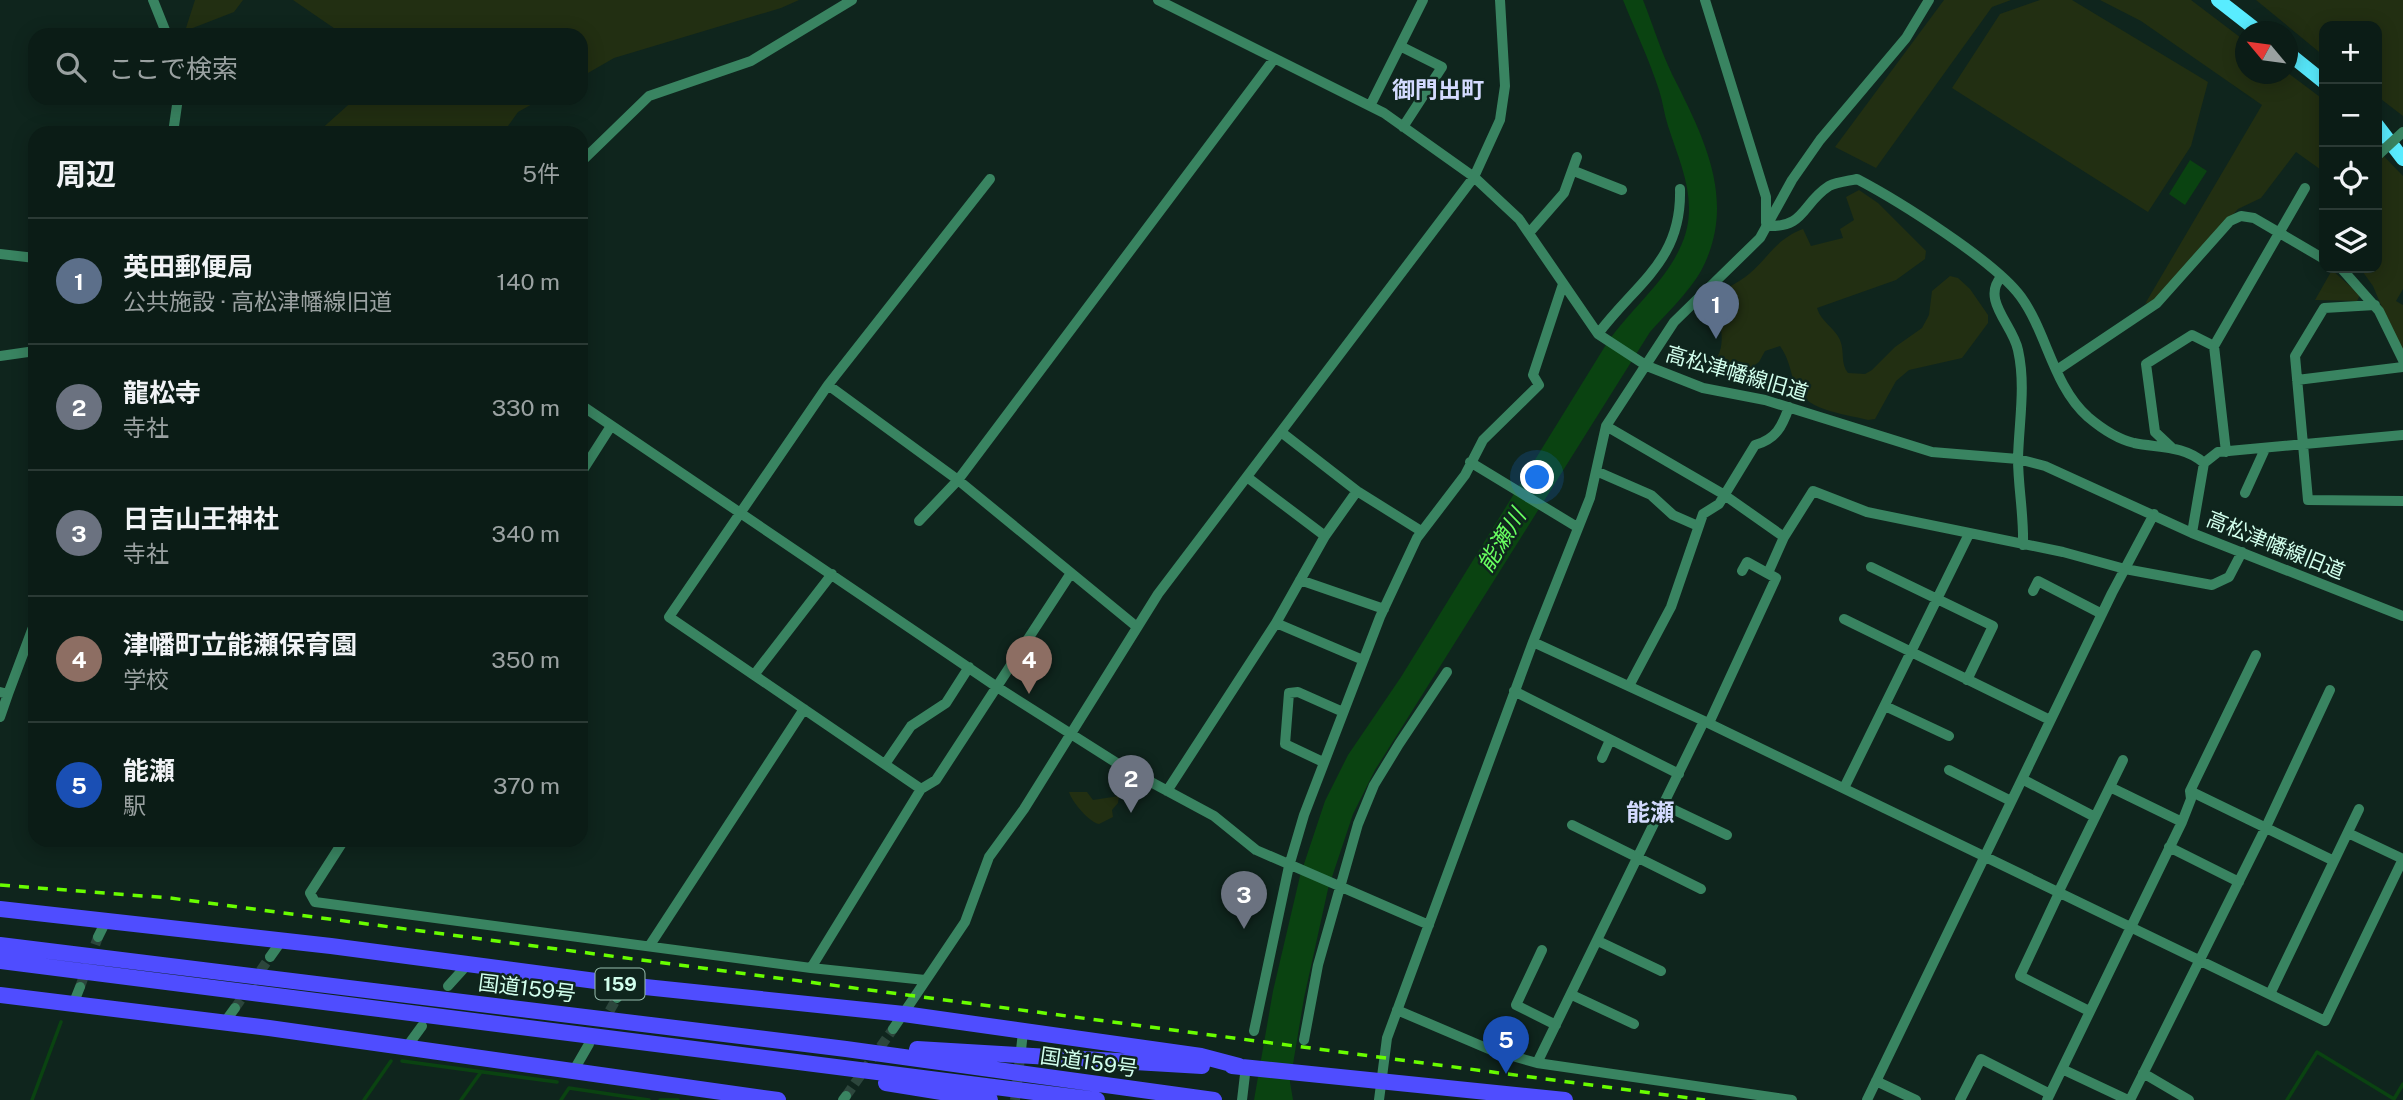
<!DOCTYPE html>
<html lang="ja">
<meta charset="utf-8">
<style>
:root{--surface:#0b1c16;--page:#14251f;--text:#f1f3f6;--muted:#9aa1a1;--line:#2b3a35;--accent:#69fd00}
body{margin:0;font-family:"Public Sans","Noto Sans JP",sans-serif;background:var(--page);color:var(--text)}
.controls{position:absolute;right:21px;top:21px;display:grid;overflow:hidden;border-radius:14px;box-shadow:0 4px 18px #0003}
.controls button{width:63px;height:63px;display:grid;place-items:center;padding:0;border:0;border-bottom:2px solid var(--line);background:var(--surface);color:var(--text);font:35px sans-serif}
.compass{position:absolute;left:2235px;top:21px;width:63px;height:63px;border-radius:50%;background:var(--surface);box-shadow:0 4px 18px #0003;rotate:299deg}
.you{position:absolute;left:1538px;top:478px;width:24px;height:24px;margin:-18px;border:5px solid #fff;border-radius:50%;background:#1a73e8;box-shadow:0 0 0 10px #1a73e833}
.badge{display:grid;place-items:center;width:46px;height:46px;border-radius:50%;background:var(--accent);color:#fff;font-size:23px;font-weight:700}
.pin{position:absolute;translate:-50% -58px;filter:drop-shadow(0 2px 4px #0008)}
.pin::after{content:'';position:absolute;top:37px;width:24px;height:21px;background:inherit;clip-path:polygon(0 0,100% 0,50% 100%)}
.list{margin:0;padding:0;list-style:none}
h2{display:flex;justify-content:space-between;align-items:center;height:91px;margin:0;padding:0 28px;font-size:30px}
h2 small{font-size:23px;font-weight:400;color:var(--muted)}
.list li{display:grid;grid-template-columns:46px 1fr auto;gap:21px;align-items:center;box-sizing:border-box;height:126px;padding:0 28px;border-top:2px solid var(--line)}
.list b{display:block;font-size:26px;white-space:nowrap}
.list p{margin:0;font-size:23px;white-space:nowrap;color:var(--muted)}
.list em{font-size:23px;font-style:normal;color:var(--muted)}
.icon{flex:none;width:38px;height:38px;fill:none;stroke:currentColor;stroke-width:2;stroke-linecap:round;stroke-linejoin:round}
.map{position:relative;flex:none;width:2403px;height:1100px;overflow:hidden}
.search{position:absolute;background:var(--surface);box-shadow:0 4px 18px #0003;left:28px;top:28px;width:560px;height:77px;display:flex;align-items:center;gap:18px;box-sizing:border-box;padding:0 24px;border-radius:21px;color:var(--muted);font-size:26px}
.panel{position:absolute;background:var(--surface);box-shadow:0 4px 18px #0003;left:28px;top:126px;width:560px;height:721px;border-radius:21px}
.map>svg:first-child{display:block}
</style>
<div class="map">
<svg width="2403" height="1100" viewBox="0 0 2403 1100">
<rect width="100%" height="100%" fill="#0f251d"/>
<path fill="#222f12" d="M195,0H243L234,12L185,31Z
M293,0H799L781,8L614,58L581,77V35H344Z
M1944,0H2011L1992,7L1876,168L1835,147Z
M2040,0H2072L2208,82L2191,146L2148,212L1952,88L2000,14Z
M2100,0H2191L2245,41L2246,74L2288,73L2324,100V172L2296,152L2261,198L2238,209L2156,299L2145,304L2262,105L2141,21Z
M2256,0H2403V116L2377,96V26H2324V56Z
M356,98H543L518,112L503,133L318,132Z
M2377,149L2403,176V289L2396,301L2403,305V351L2398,346L2373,286L2360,268H2377Z
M1859,190L1878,203L1926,251L1925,259L1896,280L1817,308C1821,322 1835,328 1840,340C1845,352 1840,363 1848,373L1865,374L1872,370L1895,347L1922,328L1929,315L1932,291L1950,276L1958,278L1970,289L1988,315V323L1962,358L1909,370L1896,381L1875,419L1868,420C1842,413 1803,411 1794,382C1790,369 1788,357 1780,346L1765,351L1759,362L1749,369L1717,358C1728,338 1716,317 1718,296C1727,286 1739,283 1749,274C1769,257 1776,239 1803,229L1811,246L1843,238L1840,229L1854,220L1846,197Z
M2332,270L2360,295L2357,301L2315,300Z
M1069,792H1087L1093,800L1119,796L1118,803L1112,810L1113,817L1099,824C1089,822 1072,802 1069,792Z"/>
<path fill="#0a4311" d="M1623,0H1643C1654,28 1663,58 1677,84C1707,144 1736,205 1701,271C1688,293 1667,313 1650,332L1375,770L1353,814L1328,889L1304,998L1290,1082L1293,1100H1254L1273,991L1300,876L1325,801L1348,755L1401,677L1607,343C1629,311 1663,284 1679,250C1701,206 1682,169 1668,126C1664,114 1663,102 1659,90C1649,59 1635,30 1623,0Z
M2190,160L2207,171L2185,205L2169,194Z"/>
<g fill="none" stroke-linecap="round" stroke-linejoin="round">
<path stroke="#0a4311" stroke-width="3.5" d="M402,1061L557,1082
M32,1100L61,1022
M364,1100L391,1061
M461,1100L481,1072
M561,1100L569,1088L649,1100
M660,1100H678
M2287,1100L2317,1052L2394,1099L2403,1084"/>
<path stroke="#2c463c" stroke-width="10" stroke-dasharray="10 5" stroke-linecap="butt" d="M80,987L98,937
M235,1008L270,957
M602,1024L617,998
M846,1096L893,1029
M1015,1100L1021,1050"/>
<path stroke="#398461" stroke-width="10" d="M153,0L167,35
M1158,0L1384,113L1474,177L1519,219L1598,334L1647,366L1703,388L1765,400L1932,452L2018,459L2045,466L2192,533L2403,616
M1705,0L1766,197V223
M1400,46L1442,67L1403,127
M1370,106L1423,0
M173,133L178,98
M581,162L649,96L751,61L852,0
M1574,171L1622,190
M1766,226C1806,228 1801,204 1829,186C1837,182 1848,181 1857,179C1897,200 1995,261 2021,297C2047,333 2053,386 2088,417C2101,428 2117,439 2134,443C2158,448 2184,445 2204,463L2192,533
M1529,233L1564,193L1577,157
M0,254L35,258
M2341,268L2379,311L2403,360
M2001,277C1981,300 2013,325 2018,350C2026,386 2019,421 2018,458C2018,487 2024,515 2023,545
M2375,305L2324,308L2295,356L2308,500L2403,501
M1598,334C1636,283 1682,261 1680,189
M2214,346L2226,452
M0,356L35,351
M2057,370L2157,303L2230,221L2241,216L2254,218L2324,259
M2297,380L2403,367
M828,385L990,179
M581,405L997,687L1123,767L1214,816L1256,850L1429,925
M1606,426L1723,494L1784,537
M1281,432L1357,491L1421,531
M2172,448L2155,432L2146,364L2192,335L2214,346L2305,188
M1470,462L1577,527
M2204,463L2218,452L2403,435
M1596,471L1651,495L1673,515L1698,526
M581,473L611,426
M1247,477L1325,536
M2245,493L2265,449
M919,521L958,480L1274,59
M1871,567L1993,626L1967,680
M1768,573L1784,537L1813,491L1867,512L2063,552L2125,569L2212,585L2229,577L2242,552
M1300,580L1384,609
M2033,591L2038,581L2102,614
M1844,619L2050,720
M1276,623L1363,660
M1533,642L1704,721L2325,1021L2403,859
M754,675L832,574
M1629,686L1671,607L1703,514L1719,504L1755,445C1776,439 1782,427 1789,407
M1514,691L1679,774
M0,692L8,694L0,717
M8,694L35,622
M1885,706L1949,736
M1709,723L1776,578L1747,562L1742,571
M1602,758L1610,740
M1323,762L1285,744L1289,693L1298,692L1343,712
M885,764L911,726L946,703L969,667
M1949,770L2011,801
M2022,779L2095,817
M2110,787L2182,822
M1844,788L1969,534
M921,789L936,780L1071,573
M1167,791L1276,623L1325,536L1357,491
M2190,791L2334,861
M1664,805L1727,835
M1572,825L1701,889
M2348,833L2403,859
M344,840L310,893L315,902L811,968L921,789L669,617L828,385L958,480L1137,627
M2169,847L2239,882
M2058,893L2123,760
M2059,893L2020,976L2089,1011
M98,937L106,921
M1598,941L1661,971
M650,945L804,709
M1542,950L1516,1005L1556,1025
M270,957L282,940
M811,968L925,980
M448,986L467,965
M2270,994L2359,809
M1572,995L1634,1024
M617,998L626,985
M74,1002L80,987
M1397,1010L1491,1050L1537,1063L1704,721
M224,1023L235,1008
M893,1029L965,922L989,857L1024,809L1158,594L1474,177L1500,120L1505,86L1500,0
M1254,1031L1289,866L1304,815L1380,617L1417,538L1465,475L1483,440L1539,385L1533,375L1563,284
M1304,1040L1318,965L1358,824L1374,785L1399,744L1447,672
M406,1048L422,1026
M1021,1050L1023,1032
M1537,1063L1792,1100
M2062,1069L2128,1100
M574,1070L589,1044
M2143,1073L2189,1100
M1876,1081L1916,1100
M843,1100L846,1096
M1242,1100L1246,1066
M1379,1100L1387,1038L1533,642L1590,498L1606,426L1674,322L1760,238L1792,180L1820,140L1906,38L1929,0
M1867,1100L2112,593L2154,514
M1960,1100L1981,1059L2050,1094
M2047,1100L2182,822L2191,799L2190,791L2256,655
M2130,1100L2266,827L2330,690"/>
<path stroke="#59ecff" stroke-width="14" d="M2218,0L2259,32
M2288,53L2324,82
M2377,125L2403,159"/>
<path stroke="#4f4dff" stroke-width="16" d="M0,909L331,946L626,985L904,1014L1201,1056L1239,1066
M0,945L846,1049L1214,1100
M0,961L1097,1100
M0,995L269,1028L778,1100
M917,1049L1202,1066
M1232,1066L1565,1100
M886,1083L990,1100"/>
<path stroke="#69fd00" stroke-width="3.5" stroke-dasharray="10 9" stroke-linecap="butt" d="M0,885L170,898L1705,1100"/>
<path stroke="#398461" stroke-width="10" d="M2377,156L2403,132"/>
</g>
<g text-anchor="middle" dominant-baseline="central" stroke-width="5" stroke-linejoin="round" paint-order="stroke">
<rect fill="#0f251d" stroke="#98beaf" stroke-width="2" x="595.5" y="968.5" width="49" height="31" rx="5"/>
<g font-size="19" font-weight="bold" fill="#d2ffed">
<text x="620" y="984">159</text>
</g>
<g font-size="21" fill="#d2ffed" stroke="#0f251d">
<text transform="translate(1737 373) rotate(16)">高松津幡線旧道</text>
<text transform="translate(2276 545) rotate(22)">高松津幡線旧道</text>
<text transform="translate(527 988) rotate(7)">国道159号</text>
<text transform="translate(1089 1062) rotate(8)">国道159号</text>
</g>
<g font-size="23" font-weight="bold" fill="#d4dbff" stroke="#0f251d">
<text x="1438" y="89">御門出町</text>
</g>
<g font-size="23" font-style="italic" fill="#68ff60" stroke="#0f251d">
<text transform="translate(1501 540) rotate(-58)">能瀬川</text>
</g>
<g font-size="24" font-weight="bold" fill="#d4dbff" stroke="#0f251d">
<text x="1650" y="812">能瀬</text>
</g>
</g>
</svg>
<div class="controls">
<button>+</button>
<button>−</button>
<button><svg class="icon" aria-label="locate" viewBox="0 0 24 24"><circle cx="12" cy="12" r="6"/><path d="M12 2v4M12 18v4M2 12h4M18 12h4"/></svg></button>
<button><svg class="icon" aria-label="layers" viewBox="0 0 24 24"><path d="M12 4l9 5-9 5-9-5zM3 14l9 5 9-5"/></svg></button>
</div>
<svg class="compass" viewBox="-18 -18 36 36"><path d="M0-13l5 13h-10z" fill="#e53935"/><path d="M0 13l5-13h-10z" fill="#9aa1a1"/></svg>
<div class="you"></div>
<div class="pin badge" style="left:1716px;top:339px;background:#5c6f8a">1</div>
<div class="pin badge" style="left:1131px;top:813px;background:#6b7280">2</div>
<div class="pin badge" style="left:1244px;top:929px;background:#6b7280">3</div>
<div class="pin badge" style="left:1029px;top:694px;background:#8d6e63">4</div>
<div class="pin badge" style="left:1506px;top:1074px;background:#1a4fb4">5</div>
<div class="search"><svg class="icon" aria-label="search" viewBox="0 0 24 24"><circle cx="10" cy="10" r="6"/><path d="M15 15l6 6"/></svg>ここで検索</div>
<section class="panel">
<h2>周辺<small>5件</small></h2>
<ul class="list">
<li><span class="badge" style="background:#5c6f8a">1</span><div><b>英田郵便局</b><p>公共施設 · 高松津幡線旧道</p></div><em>140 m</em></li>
<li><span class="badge" style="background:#6b7280">2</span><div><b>龍松寺</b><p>寺社</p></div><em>330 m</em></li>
<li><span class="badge" style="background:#6b7280">3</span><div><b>日吉山王神社</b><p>寺社</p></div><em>340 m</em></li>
<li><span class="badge" style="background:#8d6e63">4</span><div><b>津幡町立能瀬保育園</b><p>学校</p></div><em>350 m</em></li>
<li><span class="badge" style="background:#1a4fb4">5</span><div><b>能瀬</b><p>駅</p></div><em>370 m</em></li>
</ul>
</section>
</div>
